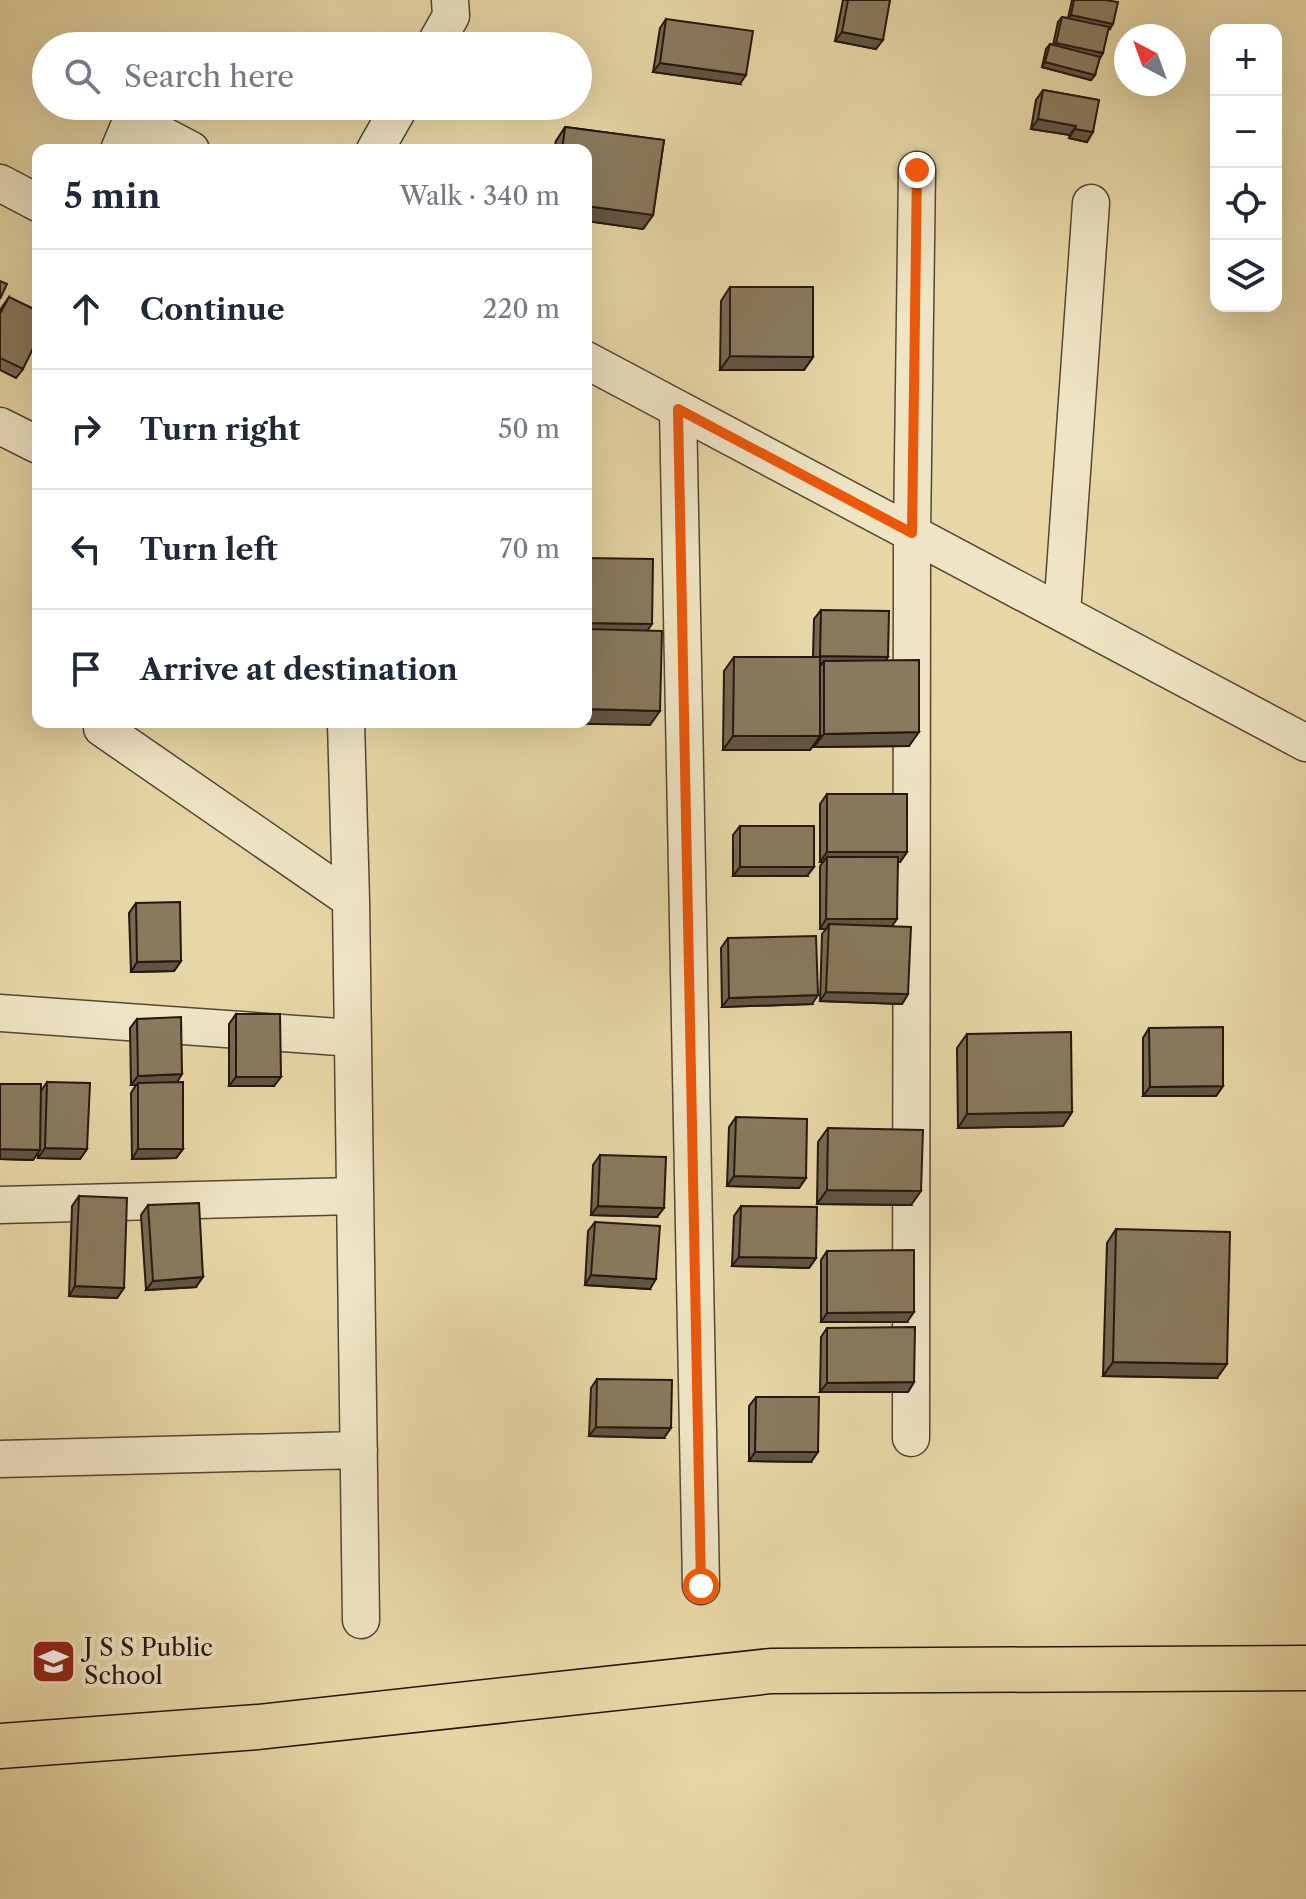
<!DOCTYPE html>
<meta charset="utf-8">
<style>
:root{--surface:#fff;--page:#f2f2f3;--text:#1f2937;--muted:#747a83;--line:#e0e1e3}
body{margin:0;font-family:"Libre Caslon Text",serif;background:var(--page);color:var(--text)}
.controls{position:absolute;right:24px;top:24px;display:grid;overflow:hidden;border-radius:16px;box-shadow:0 8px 32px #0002}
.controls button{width:72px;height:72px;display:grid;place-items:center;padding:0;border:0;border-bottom:2px solid var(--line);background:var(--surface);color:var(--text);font:40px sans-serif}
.compass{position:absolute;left:1114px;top:24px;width:72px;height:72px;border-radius:50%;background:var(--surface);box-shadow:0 8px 32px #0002;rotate:319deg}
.stop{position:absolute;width:24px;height:24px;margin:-18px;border:6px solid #ea580c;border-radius:50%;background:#fff}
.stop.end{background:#ea580c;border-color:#fff;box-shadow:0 2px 8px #0008}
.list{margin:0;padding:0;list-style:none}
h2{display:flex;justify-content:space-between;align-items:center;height:104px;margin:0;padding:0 32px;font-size:34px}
h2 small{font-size:26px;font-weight:400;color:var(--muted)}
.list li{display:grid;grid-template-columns:52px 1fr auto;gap:24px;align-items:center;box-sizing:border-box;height:120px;padding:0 32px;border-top:2px solid var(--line)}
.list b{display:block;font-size:30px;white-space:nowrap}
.list em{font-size:26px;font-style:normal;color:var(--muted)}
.icon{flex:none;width:44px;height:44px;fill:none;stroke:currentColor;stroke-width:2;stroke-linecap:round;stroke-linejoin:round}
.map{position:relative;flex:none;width:1306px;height:1899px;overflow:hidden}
.search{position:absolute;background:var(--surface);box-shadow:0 8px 32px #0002;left:32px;top:32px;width:560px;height:88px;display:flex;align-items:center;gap:20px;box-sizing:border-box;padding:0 28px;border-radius:44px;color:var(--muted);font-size:30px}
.panel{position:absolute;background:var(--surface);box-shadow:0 8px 32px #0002;left:32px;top:144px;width:560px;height:584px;border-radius:16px}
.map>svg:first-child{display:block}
</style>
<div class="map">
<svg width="1306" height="1899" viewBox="0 0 1306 1899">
<rect width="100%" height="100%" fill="#e7d7a6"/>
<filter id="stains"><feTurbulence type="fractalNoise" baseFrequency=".0025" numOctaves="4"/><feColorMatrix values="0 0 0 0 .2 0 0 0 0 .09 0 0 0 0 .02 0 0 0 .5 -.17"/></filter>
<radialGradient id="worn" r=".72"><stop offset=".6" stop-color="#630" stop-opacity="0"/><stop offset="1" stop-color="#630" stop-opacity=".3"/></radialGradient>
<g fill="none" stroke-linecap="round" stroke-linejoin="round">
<defs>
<path id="minor" d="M434,46L451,16L450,0
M119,150L132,119L191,150
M375,150L400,106
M0,183L38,203
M586,360L1306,743
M678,409L701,1586
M0,426L38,445
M1062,613L1091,203
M102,722V728L351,900
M346,722L351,900L361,1620
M0,1013L353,1038
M0,1205L355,1196
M911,1438L912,533L917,170
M0,1459L359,1450"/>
<path id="major" d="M0,1746L258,1727L771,1671L1306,1668"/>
</defs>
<use href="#minor" stroke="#554636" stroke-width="39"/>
<use href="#major" stroke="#241611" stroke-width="47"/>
<use href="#minor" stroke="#efe5c5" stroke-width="36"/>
<use href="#major" stroke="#e7d7a6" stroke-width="44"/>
</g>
<path fill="#766951" stroke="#241611" stroke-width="2" d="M843,0H890L876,49L835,41Z
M1072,0H1105L1110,29L1108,28L1095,75L1091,80L1042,67L1046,49L1050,44L1053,45L1058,22L1062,17L1068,18Z
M666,19L740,84L653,72L660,28Z
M1043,90L1099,100L1087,142L1069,138L1070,135L1031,129L1036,100Z
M565,127L664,140L653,215L643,229L586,221V150H554L556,141Z
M730,287L813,357L804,370H720L721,301Z
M9,297L23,369L16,378L0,370V310Z
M821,610L886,660L909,746L814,747V744L810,750H723L724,671L734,657H813L814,619Z
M827,794L907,852L900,862H898L892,926L908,994L902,1004L820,1001L822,934L826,929H820V866L823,862H820V804Z
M740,826L807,876H733V835Z
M136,903L181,961L174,971L131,972L129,913Z
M728,938L812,1004L722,1007L721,948Z
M236,1014L274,1086H229V1024Z
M137,1019L176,1082L183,1149L176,1158L132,1159L131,1093L136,1085H131L130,1028Z
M1149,1028L1223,1086L1216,1096H1143V1038Z
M967,1034L1072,1112L1063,1126L958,1128L957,1048Z
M47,1082L87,1149L80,1159L38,1158V1152L33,1160L0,1159V1084L41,1091Z
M736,1117L806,1178L799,1188L727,1186L729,1127Z
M828,1128L911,1205L817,1204L818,1142Z
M600,1155L657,1217L591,1215L593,1165Z
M79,1196L124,1288L117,1298L69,1296L72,1206Z
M148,1205L196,1287L146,1290L141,1215Z
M741,1206L816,1258L809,1268L732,1266L734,1216Z
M595,1222L650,1289L585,1285L588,1231Z
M1116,1229L1217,1378L1103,1376L1107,1243Z
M827,1251L907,1322H821V1260Z
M827,1328L914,1382L908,1392H820L821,1337Z
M597,1379L664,1438L589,1436L591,1388Z
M756,1397L811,1462L749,1461V1406Z"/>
<path fill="#605542" stroke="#241611" stroke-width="2" d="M1071,15L1113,24L1110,29L1067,20Z
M842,32L883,40L876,49L835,41Z
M1056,43L1103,53L1100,58L1053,48Z
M1045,62L1095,75L1091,80L1042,67Z
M660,63L746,75L740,84L653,72Z
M1038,119L1076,126L1070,135L1031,129Z
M1075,129L1093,132L1087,142L1069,138Z
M586,206L653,215L643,229L586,221Z
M730,356L813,357L804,370H720Z
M586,623L652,624L642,638L586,637Z
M820,656L888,657L881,667L824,661L821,665H813Z
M586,709L660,711L650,725L538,723L586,722Z
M919,732L909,746L814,747L824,734Z
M733,736H820L810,750H723Z
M827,852H907L900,862H827V857L823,862H820Z
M740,867H814L807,876H733Z
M826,919H897L890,929L829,924L826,929H820Z
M181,961L174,971L131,972L137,962Z
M826,992L908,994L902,1004L820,1001Z
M818,995L812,1004L722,1007L729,998Z
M182,1074L176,1084L138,1083L136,1085H131L138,1076Z
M236,1077H281L274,1086H229Z
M1223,1086L1216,1096H1143L1150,1087Z
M1072,1112L1063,1126L958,1128L967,1114Z
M45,1148L87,1149L80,1159L38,1158Z
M0,1149L40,1150L33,1160L0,1159Z
M138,1149H183L176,1158L132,1159Z
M734,1176L806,1178L799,1188L727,1186Z
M827,1190L921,1191L911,1205L817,1204Z
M598,1206L664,1208L657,1217L591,1215Z
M739,1257L816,1258L809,1268L732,1266Z
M591,1275L656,1279L650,1289L585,1285Z
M203,1277L196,1287L146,1290L153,1281Z
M75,1286L124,1288L117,1298L69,1296Z
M914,1312L907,1322H821L827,1313Z
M1113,1362L1227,1364L1217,1378L1103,1376Z
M914,1382L908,1392H820L827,1383Z
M596,1427L671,1428L664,1438L589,1436Z
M755,1452H818L811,1462L749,1461Z"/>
<path fill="#897a5e" stroke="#241611" stroke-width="2" d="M848,0H890L883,40L842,32Z
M1074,0H1105L1118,2L1113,24L1071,15Z
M1062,17L1109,27L1103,53L1056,43Z
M666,19L753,31L746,75L660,63Z
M1050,44L1100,57L1095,75L1045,62Z
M1043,90L1099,100L1093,132L1075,129L1076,126L1038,119Z
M565,127L664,140L653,215L586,206V150H562Z
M0,281L7,284L0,299Z
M730,287H813V357L730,356Z
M9,297L38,311V338L23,369L0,358V314Z
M586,558L653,559L652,624L586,623Z
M821,610L889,611L888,657L820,656Z
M586,629L662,631L660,711L586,709Z
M734,657H820V736H733Z
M919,660V732L824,734V661Z
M827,794H907V852H827Z
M740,826H814V867H740Z
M827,857H898L897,919H826Z
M180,902L181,961L137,962L136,903Z
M829,924L911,927L908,994L826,992Z
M816,936L818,995L729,998L728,938Z
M236,1014H280L281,1077H236Z
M181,1017L182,1074L138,1076L137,1019Z
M1223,1027V1086L1150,1087L1149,1028Z
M1071,1032L1072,1112L967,1114V1034Z
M47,1082L90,1083L87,1149L45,1148Z
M183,1082V1149H138V1083Z
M0,1084H41L40,1150L0,1149Z
M736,1117L807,1119L806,1178L734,1176Z
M828,1128L923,1130L921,1191L827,1190Z
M600,1155L666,1157L664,1208L598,1206Z
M79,1196L127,1198L124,1288L75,1286Z
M199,1203L203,1277L153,1281L148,1205Z
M741,1206L817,1207L816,1258L739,1257Z
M595,1222L660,1226L656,1279L591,1275Z
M1116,1229L1230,1232L1227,1364L1113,1362Z
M914,1250V1312L827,1313V1251Z
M915,1327L914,1382L827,1383V1328Z
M597,1379L672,1380L671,1428L596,1427Z
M756,1397H819L818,1452H755Z"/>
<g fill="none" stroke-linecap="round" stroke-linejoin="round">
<path stroke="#ea580c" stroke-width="10" d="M701,1586L678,409L912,533L917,170"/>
</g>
<defs>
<symbol id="school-square" viewBox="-11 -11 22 22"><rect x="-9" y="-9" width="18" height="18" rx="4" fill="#8f2418" stroke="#efe5c5"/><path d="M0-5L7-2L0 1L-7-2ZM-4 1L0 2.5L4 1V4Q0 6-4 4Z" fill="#fff"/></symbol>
</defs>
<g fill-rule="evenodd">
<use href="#school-square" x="28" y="1636" width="51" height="51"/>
</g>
<g text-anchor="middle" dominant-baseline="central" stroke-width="8" stroke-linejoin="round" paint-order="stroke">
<g font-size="24" fill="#241611" stroke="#efe5c5" text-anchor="start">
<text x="84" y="1647">J S S Public<tspan x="84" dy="28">School</tspan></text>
</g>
</g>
<rect width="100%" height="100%" filter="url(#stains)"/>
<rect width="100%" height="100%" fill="url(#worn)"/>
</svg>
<div class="controls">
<button>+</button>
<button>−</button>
<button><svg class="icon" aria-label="locate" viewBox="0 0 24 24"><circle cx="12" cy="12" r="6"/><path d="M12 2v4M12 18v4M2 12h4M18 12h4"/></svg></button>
<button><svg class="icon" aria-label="layers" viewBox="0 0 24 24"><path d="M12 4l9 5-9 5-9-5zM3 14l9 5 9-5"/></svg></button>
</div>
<svg class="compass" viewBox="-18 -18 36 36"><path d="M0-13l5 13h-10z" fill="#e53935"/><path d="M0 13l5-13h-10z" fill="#747a83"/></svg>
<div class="stop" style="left:701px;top:1586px"></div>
<div class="stop end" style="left:917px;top:170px"></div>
<div class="search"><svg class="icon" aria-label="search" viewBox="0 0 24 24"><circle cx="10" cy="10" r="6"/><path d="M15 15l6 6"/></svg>Search here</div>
<section class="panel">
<h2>5 min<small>Walk · 340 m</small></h2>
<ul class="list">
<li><svg class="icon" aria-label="ahead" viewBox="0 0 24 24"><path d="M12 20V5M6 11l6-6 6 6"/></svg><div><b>Continue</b></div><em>220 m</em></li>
<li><svg class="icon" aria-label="right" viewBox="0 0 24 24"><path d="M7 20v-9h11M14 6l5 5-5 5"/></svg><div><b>Turn right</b></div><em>50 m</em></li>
<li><svg class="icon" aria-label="left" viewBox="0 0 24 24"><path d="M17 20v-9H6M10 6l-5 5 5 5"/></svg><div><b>Turn left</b></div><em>70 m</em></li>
<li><svg class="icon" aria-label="arrive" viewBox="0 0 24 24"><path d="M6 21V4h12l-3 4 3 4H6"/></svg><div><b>Arrive at destination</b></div></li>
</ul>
</section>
</div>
